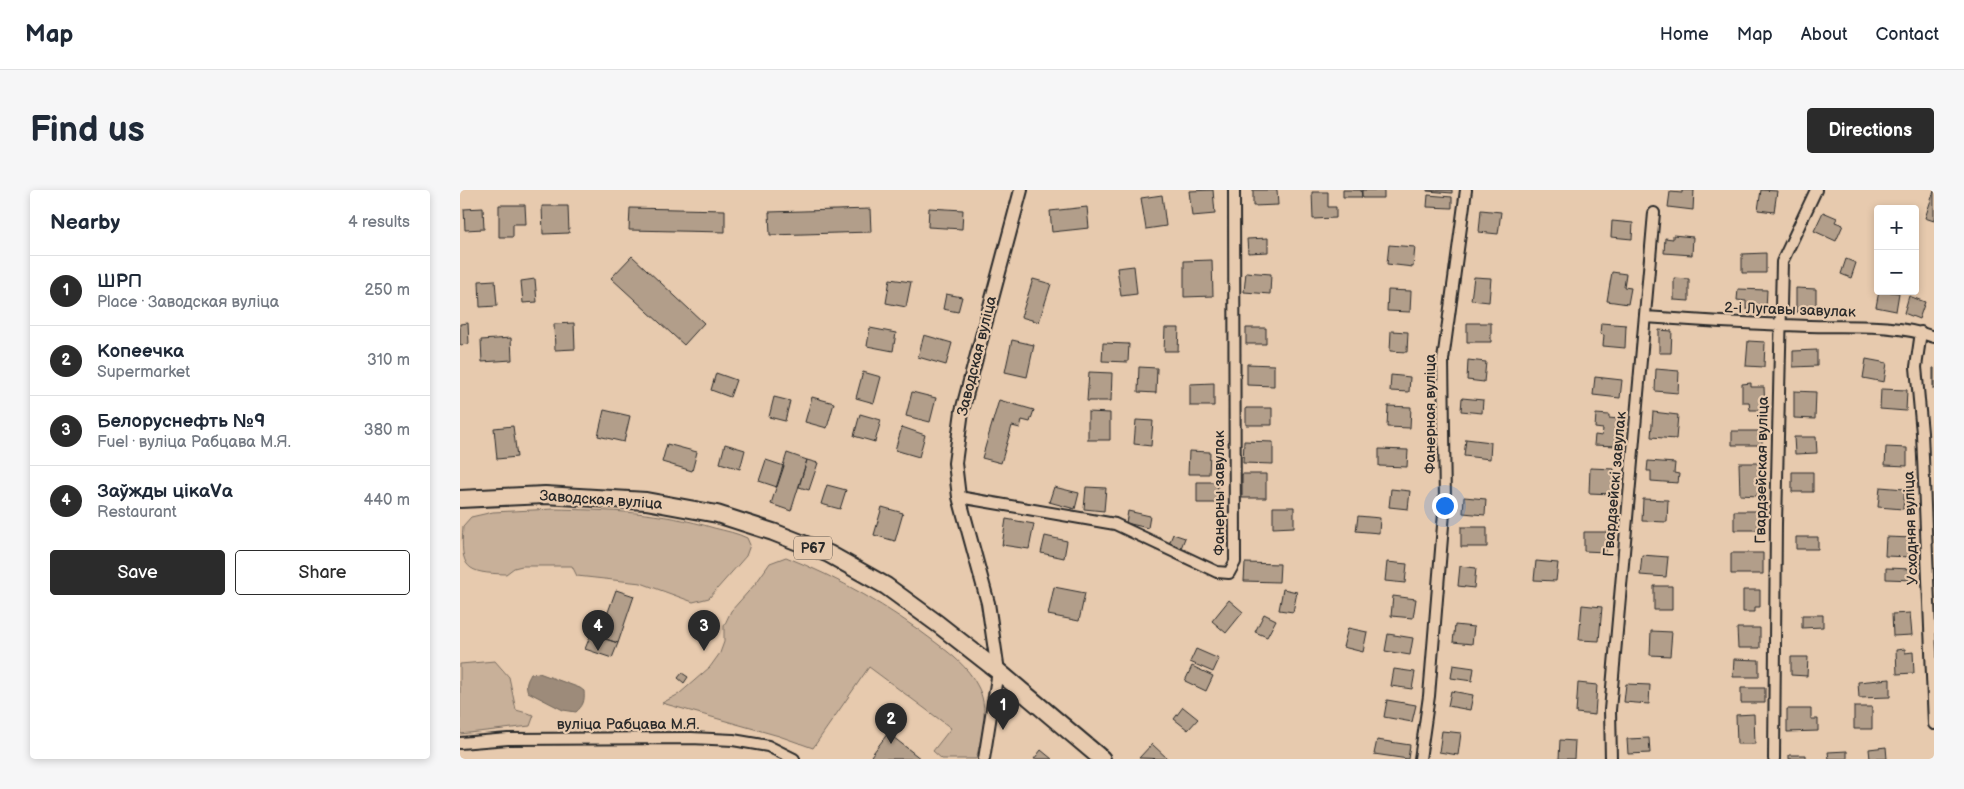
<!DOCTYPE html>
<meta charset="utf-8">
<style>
:root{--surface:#fff;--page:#f6f6f7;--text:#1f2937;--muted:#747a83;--line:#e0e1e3;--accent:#2b2b2b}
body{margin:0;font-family:"Balsamiq Sans",sans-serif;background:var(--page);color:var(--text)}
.controls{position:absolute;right:15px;top:15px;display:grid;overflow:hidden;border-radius:5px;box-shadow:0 2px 8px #0003}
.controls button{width:45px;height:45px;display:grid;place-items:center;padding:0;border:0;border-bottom:1px solid var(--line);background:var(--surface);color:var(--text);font:25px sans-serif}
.you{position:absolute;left:984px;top:315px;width:18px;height:18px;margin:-12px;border:4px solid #fff;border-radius:50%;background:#1a73e8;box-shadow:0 0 0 8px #1a73e833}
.badge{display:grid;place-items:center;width:32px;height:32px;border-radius:50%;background:var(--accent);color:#fff;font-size:16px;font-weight:700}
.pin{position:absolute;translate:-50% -41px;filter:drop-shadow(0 1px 2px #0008)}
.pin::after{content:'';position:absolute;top:26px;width:18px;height:15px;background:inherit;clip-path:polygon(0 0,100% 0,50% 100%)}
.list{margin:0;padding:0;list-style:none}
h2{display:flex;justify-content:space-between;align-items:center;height:65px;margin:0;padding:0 20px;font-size:21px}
h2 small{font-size:16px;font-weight:400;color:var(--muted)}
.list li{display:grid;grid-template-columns:32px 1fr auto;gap:15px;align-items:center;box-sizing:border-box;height:70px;padding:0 20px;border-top:1px solid var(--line)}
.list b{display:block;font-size:19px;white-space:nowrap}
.list p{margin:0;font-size:16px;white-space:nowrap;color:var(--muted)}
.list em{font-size:16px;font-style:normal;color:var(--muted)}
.actions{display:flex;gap:10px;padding:15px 20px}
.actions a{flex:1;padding:11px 0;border:1px solid var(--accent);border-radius:5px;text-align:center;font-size:18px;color:var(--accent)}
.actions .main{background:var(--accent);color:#fff}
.map{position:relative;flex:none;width:1474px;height:569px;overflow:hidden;border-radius:5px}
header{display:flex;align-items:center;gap:30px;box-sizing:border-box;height:70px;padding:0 25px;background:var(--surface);border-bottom:1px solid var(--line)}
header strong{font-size:24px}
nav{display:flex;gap:28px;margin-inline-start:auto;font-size:18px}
.intro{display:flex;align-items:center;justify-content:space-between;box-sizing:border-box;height:120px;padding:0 30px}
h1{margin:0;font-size:35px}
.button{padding:12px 22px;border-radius:5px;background:var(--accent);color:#fff;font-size:18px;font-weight:700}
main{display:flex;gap:30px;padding:0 30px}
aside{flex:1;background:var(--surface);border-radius:5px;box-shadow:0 2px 8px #0003}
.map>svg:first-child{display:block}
</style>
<header>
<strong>Map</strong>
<nav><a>Home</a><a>Map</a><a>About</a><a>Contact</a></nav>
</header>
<div class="intro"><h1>Find us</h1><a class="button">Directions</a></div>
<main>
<aside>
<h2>Nearby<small>4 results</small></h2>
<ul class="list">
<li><span class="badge">1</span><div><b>ШРП</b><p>Place · Заводская вуліца</p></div><em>250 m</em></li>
<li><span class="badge">2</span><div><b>Копеечка</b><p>Supermarket</p></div><em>310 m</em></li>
<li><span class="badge">3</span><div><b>Белоруснефть №9</b><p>Fuel · вуліца Рабцава М.Я.</p></div><em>380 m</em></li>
<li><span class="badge">4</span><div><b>Заўжды цікаVа</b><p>Restaurant</p></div><em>440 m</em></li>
</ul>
<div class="actions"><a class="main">Save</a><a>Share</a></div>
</aside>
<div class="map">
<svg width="1474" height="569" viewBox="0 0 1474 569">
<rect width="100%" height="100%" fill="#e7caae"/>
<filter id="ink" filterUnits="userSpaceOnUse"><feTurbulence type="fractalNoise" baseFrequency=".02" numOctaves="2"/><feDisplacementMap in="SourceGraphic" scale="10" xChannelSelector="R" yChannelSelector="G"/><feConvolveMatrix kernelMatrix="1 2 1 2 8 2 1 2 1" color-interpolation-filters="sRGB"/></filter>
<g filter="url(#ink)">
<path fill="#c8b099" stroke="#7a6e62" d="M93,319C148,320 202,322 254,338C266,341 277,343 287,348L290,355L286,366L279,374L249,408L233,412L181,393L117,386L112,376H62L54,378L46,384C6,383 0,379 3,336L11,327L33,322Z
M326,367C379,388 429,417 475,452C491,464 508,477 517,495C530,517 522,546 516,569H482L473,561L491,538L409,477L353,558L319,546L202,513L219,504L250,477L260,463L264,452V436L271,421L296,393L310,373Z
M35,471L49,487L56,520L74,525L70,536L0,544V474Z"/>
<path fill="#9d8b7a" stroke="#6f655a" d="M79,483L120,498L124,501C125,511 123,516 116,522L103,520L68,502C65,495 67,491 71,484Z"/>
<path fill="#b29e8a" stroke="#2b2b2b" d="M753,0L755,24L732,26L729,1Z
M793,0H817L818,15L793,16Z
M883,0H901L902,7H883Z
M902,0H924V8H902Z
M967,0H992V3L967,1Z
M1222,0H1234L1233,20L1208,17L1210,2L1222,3Z
M1301,0L1317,1L1314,22L1298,20Z
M1474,1V31L1465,28Z
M852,2H868V17H876V28L853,29Z
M702,5L706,36L686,39L681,8Z
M968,5L992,7V18L967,17Z
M39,15H65L66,34H53V47H39Z
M82,16H108L109,43L83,44Z
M627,17L629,38L592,42L590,21Z
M23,18L24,39L5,40L4,19Z
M170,18L265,20V42L169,40Z
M469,18L503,20L502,39L468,37Z
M410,19L411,42L310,45L309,22Z
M1021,20L1041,22L1038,44L1019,42Z
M1363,22L1377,28L1375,32L1383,35L1376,51L1354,41Z
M1152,31L1173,33L1172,49L1151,47Z
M1213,45L1233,47L1232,65L1204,63L1205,48L1213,49Z
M808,48V62L788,63L787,49Z
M929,55L955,57L953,77L927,74Z
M1306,63V83H1282V64Z
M172,66L244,133L224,155L151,88Z
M1386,69L1396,73L1391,88L1381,84Z
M752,70L753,106L724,107V71Z
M674,76L677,104L661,106L657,78Z
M786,82L811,84L810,104L784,102Z
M1152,82L1166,84L1164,97L1171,98L1168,114L1147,111Z
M1014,87L1031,88L1029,112L1011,110Z
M1214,88L1229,89V111L1214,110Z
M75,89L77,112L63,113L61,91Z
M430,89L451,92L446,117L426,113Z
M573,89L591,94L579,132L561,127Z
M35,90L37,116L20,117L19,91Z
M1336,98L1356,99V122H1336Z
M1278,99L1307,100L1306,120L1286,119V111L1277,110Z
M928,100L951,101L950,122L927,121Z
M1419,101L1439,103L1436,121L1416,117Z
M486,104L502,107L498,122L483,119Z
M1449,106L1465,112L1459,129L1444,123Z
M8,133L9,154L0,155V134Z
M114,133L115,159L95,160L94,134Z
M1007,133H1031V152H1007Z
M1141,133L1166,135L1165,158L1143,156L1144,145L1140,144Z
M410,138L436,143L433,161L407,156Z
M705,138H719L718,161H704Z
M786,138H806V154H786Z
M1199,140L1212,141L1211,163H1199Z
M931,141L948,142L947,162L930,161Z
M464,145L492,153L486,175L458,167Z
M51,148L52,170L22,172L21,150Z
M552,150L574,155L567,187L545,182Z
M1288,151L1305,152L1304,177L1286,176Z
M643,153L669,154L668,172L642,171Z
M1357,160V176L1333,177V161Z
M1406,169L1427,173L1424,192L1403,188Z
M1008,170L1026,172L1024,192L1007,190Z
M787,174L814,175V196L787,195Z
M679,177L697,178L696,203L678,202Z
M1473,178H1474V199H1473Z
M1196,179L1219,181L1218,203L1195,201Z
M403,182L421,187L414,213L396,208Z
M629,182L652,183L651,211H627Z
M256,183L276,190L270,207L251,200Z
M931,185L950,187L949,202L930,201Z
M1135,187L1162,190L1160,208L1133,205Z
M754,193V216H730V194Z
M1291,193V197H1304L1305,220H1290L1289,212H1282V194Z
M1421,199L1447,200L1446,221L1420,219Z
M1334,201L1356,202L1355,229L1334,228Z
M452,202L476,208L470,232L446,226Z
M314,207L330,211L325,231L309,227Z
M352,207L374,213L367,238L345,232Z
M1002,208L1023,210L1022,223L1001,221Z
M539,210L574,220L570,232L562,230L560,238L552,236L541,273L522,268Z
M928,216L951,217L950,238L927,237Z
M786,218H812V235H786Z
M144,220L170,226L164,252L138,246Z
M628,222L650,223V250H628Z
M1193,222L1218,225L1216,249L1191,247Z
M400,224L421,230L415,252L394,246Z
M1136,224L1149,225V228L1158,229L1157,256L1134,255L1135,245L1142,246L1143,239L1135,238Z
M676,230L693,231L691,256L674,254Z
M53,236L57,267L37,269L34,238Z
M442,237L465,245L459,267L435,260Z
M1272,241H1302V255H1272Z
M1334,247H1356L1357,263L1335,264Z
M1006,249L1031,252L1030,269L1004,266Z
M784,251L813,252V274L783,273Z
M207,254L237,262L232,281L202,272Z
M265,254L285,260L280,279L260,273Z
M1426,257L1447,258V276L1425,275Z
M919,259L948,260L947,277L919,276Z
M729,261L750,262L749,284H728Z
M327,263L347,270L331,321L311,314Z
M306,270L324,276L317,297L299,291Z
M347,270L358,273L349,300L339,297Z
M1188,271L1215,273L1214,283L1219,284L1218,293L1191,291V281H1187Z
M1279,273H1303L1302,297H1298V306L1280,305Z
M1130,278L1154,279L1153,304L1129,303Z
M1332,282H1353V302H1332Z
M782,284H806V308H782Z
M737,292H758L757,313H737Z
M367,295L386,300L380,319L361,314Z
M594,297L619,303L615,319L589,312Z
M626,297L646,298L644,321L624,319Z
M1420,297L1445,299L1443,319L1418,317Z
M931,299L950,301L948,319L929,317Z
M1004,307L1026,309L1025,325L1003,323Z
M1183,309L1208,310L1207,332L1182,331Z
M422,317L443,323L435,351L414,345Z
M813,317H834V337L813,338Z
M668,321L690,326L688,338L666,333Z
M1274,321H1298V340H1274Z
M898,326L920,328L919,343L896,341Z
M546,329L574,334L569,359L542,355Z
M1001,337H1027V357H1001Z
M1124,342H1147L1146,362L1124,361Z
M713,344L725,348L721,358L709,354Z
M585,346L607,351L604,368L581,363Z
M1336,347H1358V359H1336Z
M1426,347L1454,348L1453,367L1425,366Z
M1271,363H1303V384H1271Z
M1182,365L1208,367L1206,387L1180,385Z
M1076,371L1098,373L1096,391L1074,390Z
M927,372L947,374L945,393L925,391Z
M785,373L820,374L819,392L784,391Z
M1000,376L1016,378L1014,398L998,396Z
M1426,378L1453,379V390L1426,389Z
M1194,396H1212V420H1194Z
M594,397L625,403L619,431L588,425Z
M823,399L837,402L833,422L819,420Z
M156,400L174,406L158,453L139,447Z
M1283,400H1300V417H1295V422H1283Z
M933,406L956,409L953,428L931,426Z
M769,410L783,422L766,443L752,431Z
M1122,415L1142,417L1139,451L1119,450Z
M1450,423L1452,445L1433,446L1432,424Z
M804,424L816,430L807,447L795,442Z
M1342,425H1363V437L1342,438Z
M995,435L1014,437L1012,454L993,452Z
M888,438L907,442L903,462L883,457Z
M1277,438H1300V458H1278Z
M1191,441L1212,442L1210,466L1190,465Z
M131,444L158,453L152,468L125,459Z
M928,444L953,448L950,465L925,461Z
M736,459L759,469L753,482L730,472Z
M1445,459V463L1453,462L1454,483L1437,484L1436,460Z
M1331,467H1348L1347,486L1331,485Z
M1274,469L1299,470V487H1273Z
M993,475L1014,478L1012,491L991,488Z
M732,476L753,486L746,501L725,491Z
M934,479L955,482L952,499L931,496Z
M222,483L228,487L224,493L218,488Z
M1430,489V507L1399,508L1398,492Z
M1118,493L1137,495L1135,525L1116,523Z
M1166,494L1190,495L1189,514L1164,512Z
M1281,498H1305V513H1281Z
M991,501L1013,505L1010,520L988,516Z
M927,510L956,515L952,532L924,527Z
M723,517L738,529L728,540L714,529Z
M1394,517H1412V539H1394Z
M1327,519H1351V529H1358V541L1327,542Z
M1294,524L1295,554H1277L1276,525Z
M982,541L1001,543L998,565L979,562Z
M428,543L461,569H415L411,566Z
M1189,548L1190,563L1168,564L1167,549Z
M917,550L950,555L948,569L914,564Z
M1100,550L1115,551L1114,569H1099Z
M692,554L708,569L679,568Z
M1426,557L1427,569H1410L1409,559Z
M581,560L592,569H574Z
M1387,561V569H1369L1368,562Z
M1329,565H1346V569H1329Z"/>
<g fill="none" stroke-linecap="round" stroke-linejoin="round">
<defs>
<path id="minor" d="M1185,127C1239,131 1294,134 1349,136C1390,137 1435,133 1474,147
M1461,142L1456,177L1462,243L1474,534
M499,307L655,334L757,382L769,383L775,372L774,0
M0,553L48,549L231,548L273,550L308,556L334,569
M524,569L538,481
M960,569L969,506L985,311L983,170L1006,0
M1151,569L1150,520L1194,23
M1314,569L1316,334L1322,72L1356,0"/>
<path id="tertiary" d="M538,481L528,413L499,307L495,273L502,221L561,0"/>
<path id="primary" d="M0,309L85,305L186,311L257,324L313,342L369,364L426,396L478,434L538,481L642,569"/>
</defs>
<use href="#minor" stroke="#2b2b2b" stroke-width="14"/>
<use href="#tertiary" stroke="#2b2b2b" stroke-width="16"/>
<use href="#primary" stroke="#2b2b2b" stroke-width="20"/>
<use href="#minor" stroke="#e7caae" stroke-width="10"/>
<use href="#tertiary" stroke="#e7caae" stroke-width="12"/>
<use href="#primary" stroke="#e7caae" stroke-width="16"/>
</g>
</g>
<g text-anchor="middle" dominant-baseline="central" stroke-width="4.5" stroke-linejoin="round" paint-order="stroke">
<rect fill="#e7caae" stroke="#635b52" stroke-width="1" x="334" y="346.5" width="38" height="23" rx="4"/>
<g font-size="14" font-weight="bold" fill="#2b2b2b">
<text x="353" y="358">Р67</text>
</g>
<g font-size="15" fill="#2b2b2b" stroke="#e7caae">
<text transform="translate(1330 120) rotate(2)">2-і Лугавы завулак</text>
<text transform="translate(517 166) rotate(-76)">Заводская вуліца</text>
<text transform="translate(970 224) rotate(-90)">Фанерная вуліца</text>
<text transform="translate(1302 280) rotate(-89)">Гвардзейская вуліца</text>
<text transform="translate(1155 294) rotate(-85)">Гвардзейскі завулак</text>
<text transform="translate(759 303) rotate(-90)">Фанерны завулак</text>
<text transform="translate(141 310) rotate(4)">Заводская вуліца</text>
<text transform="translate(1451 338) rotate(-92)">Усходняя вуліца</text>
<text x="168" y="534">вуліца Рабцава М.Я.</text>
</g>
</g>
</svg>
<div class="controls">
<button>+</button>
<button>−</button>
</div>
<div class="you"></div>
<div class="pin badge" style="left:543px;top:540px">1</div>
<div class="pin badge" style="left:431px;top:554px">2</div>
<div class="pin badge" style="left:244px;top:461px">3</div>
<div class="pin badge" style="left:138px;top:461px">4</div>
</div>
</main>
